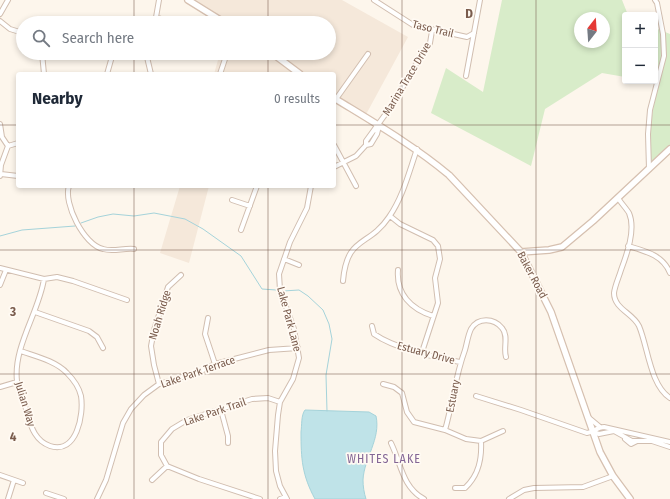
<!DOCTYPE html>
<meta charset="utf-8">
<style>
:root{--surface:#fff;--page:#f6f6f7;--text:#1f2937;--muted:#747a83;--line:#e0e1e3}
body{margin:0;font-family:"Fira Sans Condensed",sans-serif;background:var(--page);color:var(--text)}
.controls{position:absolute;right:12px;top:12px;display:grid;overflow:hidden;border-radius:4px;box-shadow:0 2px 6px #0003}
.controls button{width:36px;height:36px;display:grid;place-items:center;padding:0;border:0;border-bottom:1px solid var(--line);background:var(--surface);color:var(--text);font:20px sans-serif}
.compass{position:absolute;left:574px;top:12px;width:36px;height:36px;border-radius:50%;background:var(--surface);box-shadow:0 2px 6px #0003;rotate:17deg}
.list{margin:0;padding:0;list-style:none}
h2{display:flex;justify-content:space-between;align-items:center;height:52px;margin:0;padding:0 16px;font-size:17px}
h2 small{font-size:13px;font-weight:400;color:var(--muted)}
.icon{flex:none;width:22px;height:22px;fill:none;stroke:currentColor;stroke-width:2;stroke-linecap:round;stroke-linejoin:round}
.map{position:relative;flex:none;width:670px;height:499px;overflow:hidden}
.search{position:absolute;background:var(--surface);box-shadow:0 2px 6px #0003;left:16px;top:16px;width:320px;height:44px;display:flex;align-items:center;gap:10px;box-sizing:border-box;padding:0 14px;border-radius:22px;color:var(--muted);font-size:15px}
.panel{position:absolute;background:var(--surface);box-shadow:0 2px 6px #0003;left:16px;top:72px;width:320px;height:116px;border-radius:4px}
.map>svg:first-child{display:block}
</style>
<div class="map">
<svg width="670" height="499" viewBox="0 0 670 499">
<rect width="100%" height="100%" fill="#fdf6ec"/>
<path fill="#f5e8da" d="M187,0H342L408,37L363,120L334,102V74H214L220,53H329V23H222Z
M180,186H209L189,263L160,253Z"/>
<path fill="#d8ecc9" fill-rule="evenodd" d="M502,0H622L628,15H625V77L602,73L545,109L531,166L431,113L446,68L483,92ZM580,18H604V42H580Z
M655,28L670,34V150L651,168V121L658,82L654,81Z"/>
<path fill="#bfe3e8" stroke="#a5d3da" d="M305,410L369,412L376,416C381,439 364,458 363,480C363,486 364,493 366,499H315C302,475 301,459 301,432C302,425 301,415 305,410Z"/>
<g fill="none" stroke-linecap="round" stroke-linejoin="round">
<path stroke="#a5d3da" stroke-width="1" d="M81,223L98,217L113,214L134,216L154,213L185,219L203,229L241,256L262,289L276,290
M0,236L22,230L75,226
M283,291L299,290L308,296L323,310L329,324L332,339L326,375L327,411"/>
<defs>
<path id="street" d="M374,0L413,25L467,37L474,33
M0,14L8,0
M156,17L171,23
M0,21L10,29L23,33
M155,23L159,0
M42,53L44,74
M146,53L151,74
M43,55L49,53
M107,74L113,53
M220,74L227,53
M466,76L480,0
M336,99L368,54
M0,124L2,137L8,146
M334,145L356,186
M366,145V141L395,101L411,72L430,43L432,31
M334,167L356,156L366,145L371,144L377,134L379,126
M649,169L648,134L650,110L664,56L663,34L657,3L655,0
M1,174L18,176
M0,176L1,165L8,146L18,143
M69,186C63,203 84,245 103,249C113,252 123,248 134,249
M618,198C621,203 626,208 629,213C636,229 627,254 621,270C619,277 615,285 614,293C614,309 633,313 639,326C648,347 650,385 670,398
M232,200L250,206
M390,216L400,224L433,240L438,246L440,259L435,278L438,303L422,352
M241,230L257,186
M628,246C645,251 663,255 670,273
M284,259L299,265
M0,268L44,279L57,277L73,281L127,300
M398,270C396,294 411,309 433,316
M343,281C347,235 368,248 389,217C403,197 409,172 417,149
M0,285L6,270
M35,312L89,331L97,337L103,348
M208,318L205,334L215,364
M372,326L374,334C394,348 435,358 460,362
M21,351C35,356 56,361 67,373C73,379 79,387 81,396C84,414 77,455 50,446C36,441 31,428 28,415C25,404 18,392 17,381C13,347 39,312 44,279
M159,384L154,365L151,346L154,330L168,287L181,275
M383,384L394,387L402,393L407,412L414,422L445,430L466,439L481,441
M0,387L17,382
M476,396L521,410L587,433C594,432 597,427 604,427L670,442
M221,410L228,436V443
M588,417L600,427
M445,430C453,402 455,377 465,350C467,343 468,335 471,329C478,317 494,318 502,328C509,336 503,348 506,357
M593,432L599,434L614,431L632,441H652L670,447
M625,439L631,444L637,441
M481,441L503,431
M391,443C401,463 402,487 424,499
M0,475L23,483
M152,480L167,466
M455,488H465C479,475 482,459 481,441
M46,493L64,499
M8,499L14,480
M97,499L106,480L123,423L131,409L144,395L159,384L199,372L215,364L269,350L298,348
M260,499L199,479L167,466L161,455V442L172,429L187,420L252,399L268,398L280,402
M280,499L286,497
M287,499L280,486L276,471L275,451L278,415L280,402L293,379L299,358L294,329L280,290L279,274L290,242L307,208L311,186
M509,499L524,490L534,488L583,487L613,476"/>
<path id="secondary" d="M188,0L225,23
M272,53L300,74
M334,98C373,122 413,145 449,175L521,252L551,312L600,452L613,476L630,499
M521,252L549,250L562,247L593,221L670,149"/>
</defs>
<use href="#street" stroke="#d1beb0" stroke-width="6"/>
<use href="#secondary" stroke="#d6c0b0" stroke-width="8"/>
<use href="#street" stroke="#fff" stroke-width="4"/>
<use href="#secondary" stroke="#fff" stroke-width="5.5"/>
</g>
<path fill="none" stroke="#7a5c4d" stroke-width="1" stroke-opacity="0.55" d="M134,0V23M268,0V23M402,0V499M536,0V499M134,53V74M268,53V74M0,125H18M334,125H670M134,186V499M268,186V499M0,250H670M0,374H670"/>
<g text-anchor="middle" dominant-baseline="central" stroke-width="3.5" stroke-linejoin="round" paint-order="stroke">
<g font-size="11" fill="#7a5c4d" stroke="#fffaf3">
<text transform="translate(433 29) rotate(14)">Taso Trail</text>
<text transform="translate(407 79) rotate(-59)">Marina Trace Drive</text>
<text transform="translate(532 275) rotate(62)">Baker Road</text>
<text transform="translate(160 315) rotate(-73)">Noah Ridge</text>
<text transform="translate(289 319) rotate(75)">Lake Park Lane</text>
<text transform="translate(426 353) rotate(15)">Estuary Drive</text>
<text transform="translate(198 372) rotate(-19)">Lake Park Terrace</text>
<text transform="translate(453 396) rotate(-79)">Estuary</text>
<text transform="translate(25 404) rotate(73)">Julian Way</text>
<text transform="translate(215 412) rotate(-19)">Lake Park Trail</text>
</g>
<g font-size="12" letter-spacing="1" fill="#846695" stroke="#fffaf3">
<text x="384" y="459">WHITES LAKE</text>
</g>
</g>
<g font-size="13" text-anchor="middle" font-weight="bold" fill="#7a5c4d" stroke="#fffaf3" stroke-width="3.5" stroke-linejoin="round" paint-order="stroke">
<text x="469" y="18">D</text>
<text x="13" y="316">3</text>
<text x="13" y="441">4</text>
</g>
</svg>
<div class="controls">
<button>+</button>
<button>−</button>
</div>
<svg class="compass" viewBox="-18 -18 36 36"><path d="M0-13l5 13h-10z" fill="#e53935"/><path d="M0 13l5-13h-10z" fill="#747a83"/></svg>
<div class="search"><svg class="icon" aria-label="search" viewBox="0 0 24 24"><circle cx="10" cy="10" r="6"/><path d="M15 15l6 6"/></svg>Search here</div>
<section class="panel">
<h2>Nearby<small>0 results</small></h2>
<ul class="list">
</ul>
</section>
</div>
